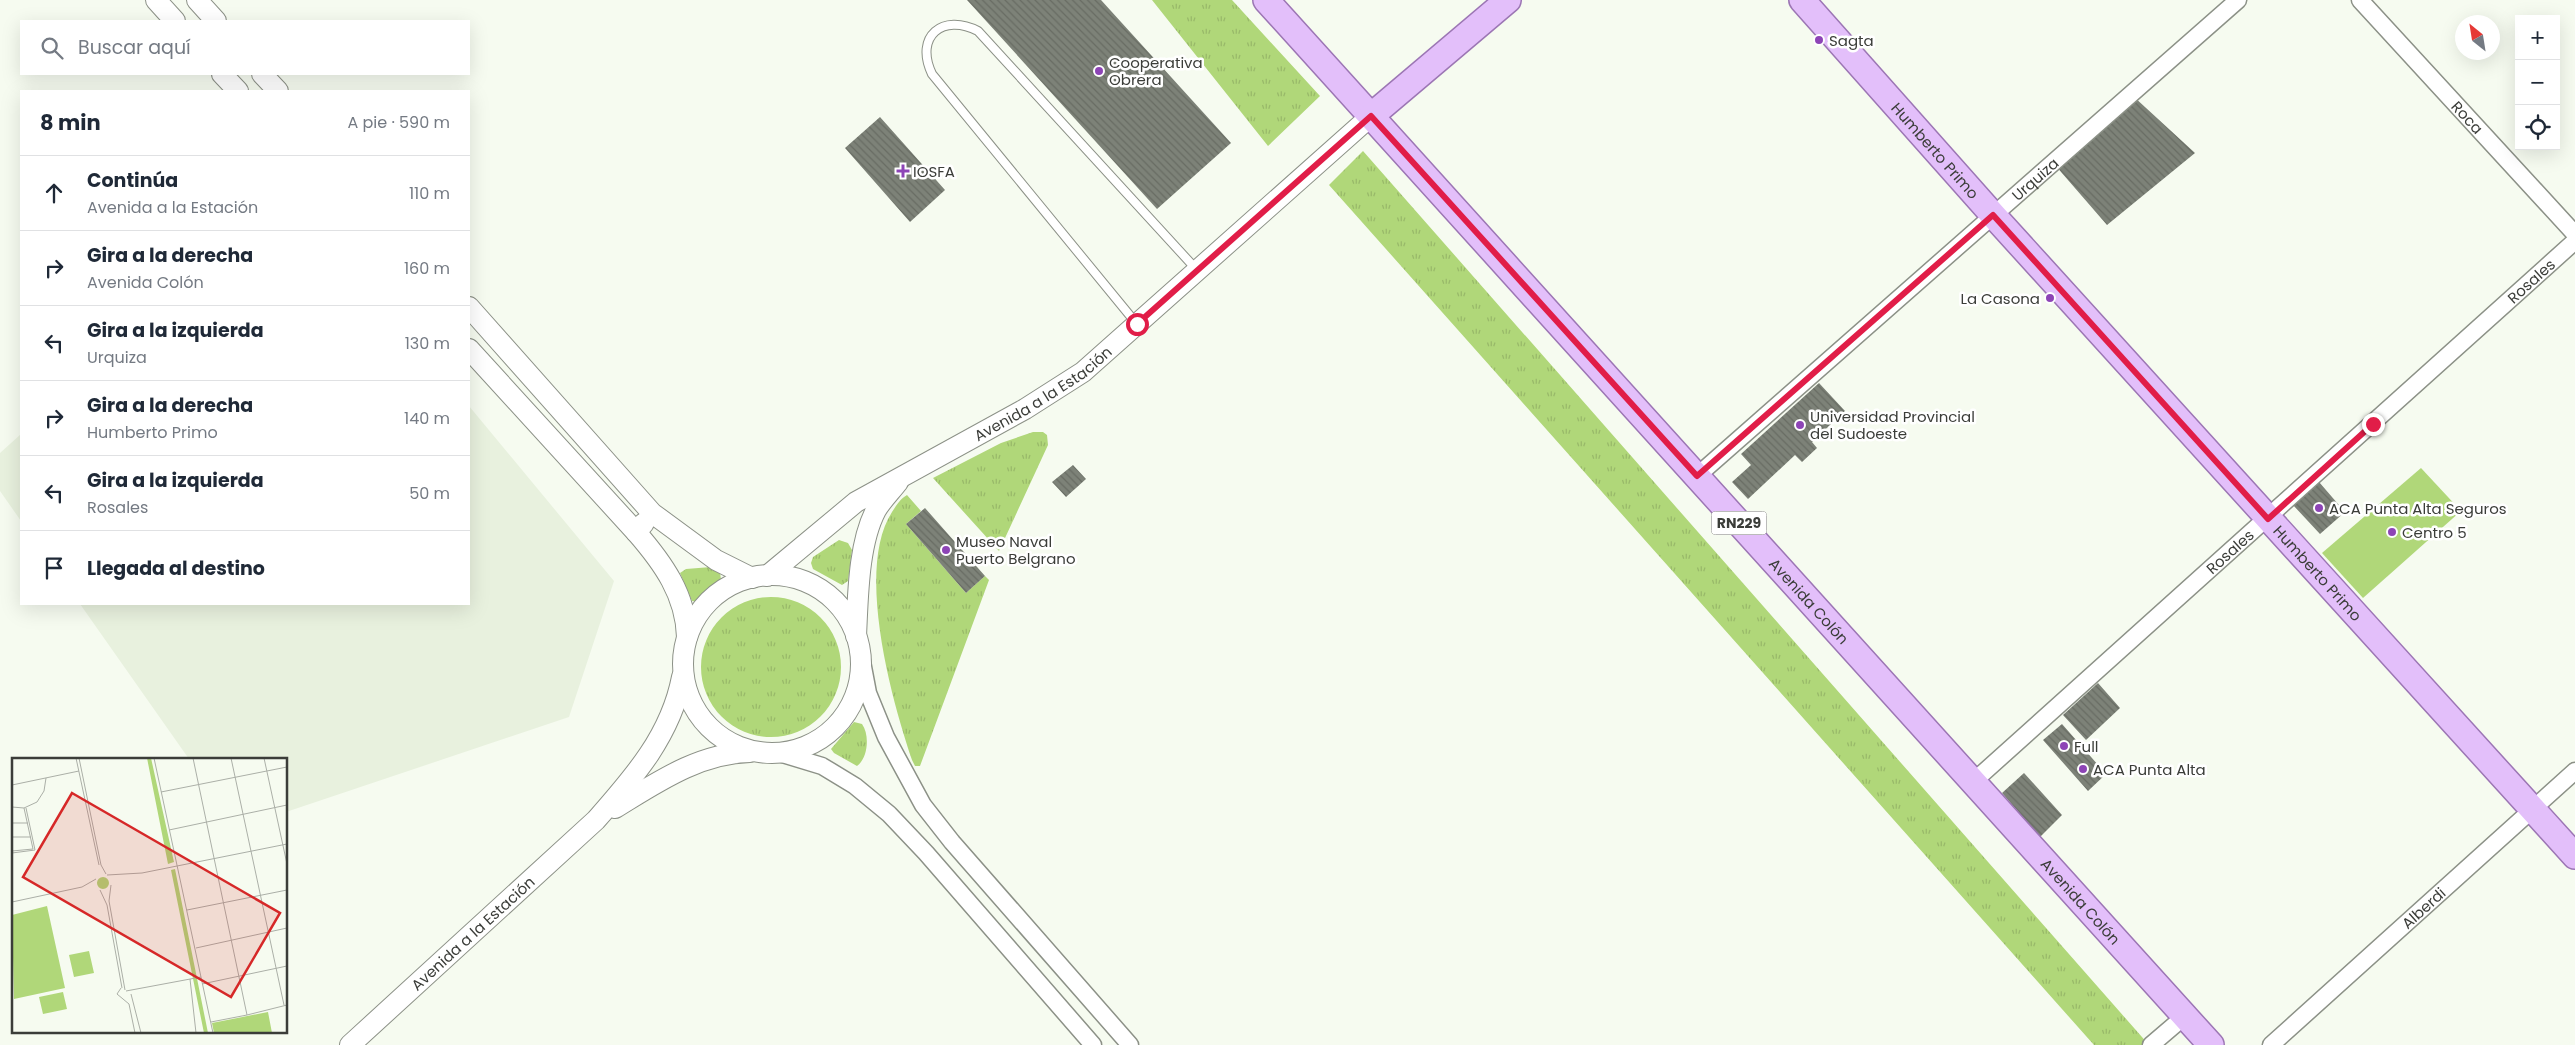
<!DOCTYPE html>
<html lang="es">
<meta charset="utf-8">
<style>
:root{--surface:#fff;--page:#f2f2f3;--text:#1f2937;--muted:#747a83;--line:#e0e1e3}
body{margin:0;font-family:Poppins,sans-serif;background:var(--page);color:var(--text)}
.controls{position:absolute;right:15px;top:15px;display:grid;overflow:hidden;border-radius:0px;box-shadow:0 5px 20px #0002}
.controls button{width:45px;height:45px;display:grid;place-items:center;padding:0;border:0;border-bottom:1px solid var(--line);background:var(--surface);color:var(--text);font:25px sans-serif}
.compass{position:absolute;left:2455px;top:15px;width:45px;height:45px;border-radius:50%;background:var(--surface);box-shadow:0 5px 20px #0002;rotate:330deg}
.stop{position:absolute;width:15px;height:15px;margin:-11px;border:4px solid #e11d48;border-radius:50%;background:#fff}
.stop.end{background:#e11d48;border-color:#fff;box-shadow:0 1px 5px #0008}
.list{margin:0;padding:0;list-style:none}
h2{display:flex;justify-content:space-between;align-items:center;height:65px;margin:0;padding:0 20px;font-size:21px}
h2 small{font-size:16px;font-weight:400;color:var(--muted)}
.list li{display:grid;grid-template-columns:32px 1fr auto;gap:15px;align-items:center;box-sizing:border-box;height:75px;padding:0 20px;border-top:1px solid var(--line)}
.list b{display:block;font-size:19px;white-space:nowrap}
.list p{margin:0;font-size:16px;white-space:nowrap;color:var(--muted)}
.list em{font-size:16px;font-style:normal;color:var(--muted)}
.icon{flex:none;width:28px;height:28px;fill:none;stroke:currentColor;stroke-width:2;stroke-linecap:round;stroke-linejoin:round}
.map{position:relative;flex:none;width:2575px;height:1045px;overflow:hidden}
.search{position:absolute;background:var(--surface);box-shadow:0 5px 20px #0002;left:20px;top:20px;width:450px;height:55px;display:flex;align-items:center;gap:12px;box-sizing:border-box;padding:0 18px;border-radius:0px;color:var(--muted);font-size:19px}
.panel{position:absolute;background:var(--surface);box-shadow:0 5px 20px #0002;left:20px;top:90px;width:450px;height:515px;border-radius:0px}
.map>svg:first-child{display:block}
</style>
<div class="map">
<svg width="2575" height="1045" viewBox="0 0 2575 1045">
<defs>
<pattern id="grass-tufts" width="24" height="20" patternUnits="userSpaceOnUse" patternTransform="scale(1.25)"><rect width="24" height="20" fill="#b0d779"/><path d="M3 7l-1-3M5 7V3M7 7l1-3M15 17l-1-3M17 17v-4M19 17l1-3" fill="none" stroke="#98b969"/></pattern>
<pattern id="building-back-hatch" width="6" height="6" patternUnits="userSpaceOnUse" patternTransform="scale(1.25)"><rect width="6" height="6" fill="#7d8278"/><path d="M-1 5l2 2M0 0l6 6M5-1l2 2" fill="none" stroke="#686c63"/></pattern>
</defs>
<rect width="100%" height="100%" fill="#f6fbf0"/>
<path fill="#e8f1de" d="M469,406L614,581L569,717L286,812V759H189L80,604H469Z
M21,434V521L0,491V453Z"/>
<path fill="url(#grass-tufts)" d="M1152,0H1232L1320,96L1268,146Z
M1363,151L2149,1045H2094L1329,185Z
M1033,432H1043L1047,435L1048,445L999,551L933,478L1001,443Z
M907,495L921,511L906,524L966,593L985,576L989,580L920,766H915L912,760C892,701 855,569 892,512C896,506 900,499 907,495Z
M839,540L848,543L852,550L848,581L842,585L813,569L811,563L813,557Z
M711,567L720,572L721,580L697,602L692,601L680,573L686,569Z
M701 667a70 70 0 1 1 140 0a70 70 0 1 1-140 0Z
M854,722L862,724C870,735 868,758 857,766L834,753L831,749Z"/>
<path fill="#b0d779" d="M2421,468L2461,511L2363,598L2322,553Z"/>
<path fill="url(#building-back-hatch)" d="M967,0H1101L1231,143L1157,209Z
M2133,96L2195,153L2107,225L2055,165Z
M880,117L945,190L910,222L845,148Z
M1819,383L1845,411L1812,442L1817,448L1802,462L1795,455L1748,499L1732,482L1751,465L1741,454Z
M1073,465L1086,479L1066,497L1052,482Z
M2319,482L2345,512L2320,534L2293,505Z
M925,508L985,576L966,593L906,524Z
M2098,683L2120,708L2086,740L2063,715Z
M2062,724L2106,774L2088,791L2043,740Z
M2024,773L2062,815L2040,837L2002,793Z"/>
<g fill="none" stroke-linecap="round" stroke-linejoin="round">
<defs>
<path id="service" d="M1136,323L932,74C914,36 943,13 978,31L1196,269"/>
<g id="minor">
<path id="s1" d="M2360,0L2575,234"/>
<path id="s2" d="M1697,476L2238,0"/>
<path d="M860,651L868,693L886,737L923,805L952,842L1130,1045"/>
<path d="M779,753L822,766L855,786L889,814L926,853L1093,1045"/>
<path id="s3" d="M1973,782L2575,241"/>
<path d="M2151,1045L2185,1016"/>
<path id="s4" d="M2271,1045L2575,771"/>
</g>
<g id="tertiary">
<path d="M156,0L175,21"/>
<path d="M197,0L216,21"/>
<path d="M222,74L238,91"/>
<path d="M262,74L278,91"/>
<path d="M469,307L652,513L716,560L752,578"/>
<path d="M469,349L636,532"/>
<path d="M644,523L636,532C663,563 686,595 687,637"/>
<circle cx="772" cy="664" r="89"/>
<path id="s5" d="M767,576L856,502L1025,409L1083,372L1371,116"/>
<path d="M856,636C858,598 858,544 876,510C882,500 891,491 898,482"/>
<path d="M615,808C656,783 699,753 750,752"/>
<path id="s6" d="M350,1045L596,820C634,777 671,735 682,677"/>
</g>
<g id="primary">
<path id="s7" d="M1266,0L2211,1045"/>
<path id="s8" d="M1802,0L1993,215L2575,856"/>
<path d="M1371,116L1508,0"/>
</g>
</defs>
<use href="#service" stroke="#8c9187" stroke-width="10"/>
<use href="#minor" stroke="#8c9187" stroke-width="19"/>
<use href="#tertiary" stroke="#8c9187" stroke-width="22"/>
<use href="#primary" stroke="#9c76b4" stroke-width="28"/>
<use href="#service" stroke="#fff" stroke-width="8"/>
<use href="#minor" stroke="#fff" stroke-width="16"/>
<use href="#tertiary" stroke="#fff" stroke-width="20"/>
<use href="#primary" stroke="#e3bffa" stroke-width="25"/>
</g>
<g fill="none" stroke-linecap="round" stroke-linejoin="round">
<path stroke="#e11d48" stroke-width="6" d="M1137,324L1371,116L1697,476L1993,215L2268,519L2373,424"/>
</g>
<g fill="#8d44b6" stroke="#fff" stroke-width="2">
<circle cx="1819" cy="40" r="5"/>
<circle cx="1099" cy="71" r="5"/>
<path d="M900.5 163.5h5v5h5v5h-5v5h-5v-5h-5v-5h5z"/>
<circle cx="2050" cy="298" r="5"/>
<circle cx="1800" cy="425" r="5"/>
<circle cx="2319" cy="508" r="5"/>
<circle cx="2392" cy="532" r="5"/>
<circle cx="946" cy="550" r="5"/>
<circle cx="2064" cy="746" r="5"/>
<circle cx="2083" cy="769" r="5"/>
</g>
<g text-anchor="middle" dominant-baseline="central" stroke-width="5" stroke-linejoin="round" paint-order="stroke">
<rect fill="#fff" stroke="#767774" stroke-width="1" x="1711.5" y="511.5" width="55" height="23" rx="4"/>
<g font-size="14" font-weight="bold" fill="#3b3d39">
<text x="1739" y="523">RN229</text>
</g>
<g font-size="15" fill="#3b3d39" stroke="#fff" text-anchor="start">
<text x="1829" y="40">Sagta</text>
<text x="1109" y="62">Cooperativa<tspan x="1109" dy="17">Obrera</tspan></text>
<text x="913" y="171">IOSFA</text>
<text x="2040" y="298" text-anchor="end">La Casona</text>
<text x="1810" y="416">Universidad Provincial<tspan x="1810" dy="17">del Sudoeste</tspan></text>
<text x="2329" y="508">ACA Punta Alta Seguros</text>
<text x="2402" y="532">Centro 5</text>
<text x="956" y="541">Museo Naval<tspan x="956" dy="17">Puerto Belgrano</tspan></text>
<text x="2074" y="746">Full</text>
<text x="2093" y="769">ACA Punta Alta</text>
</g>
<g font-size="15" fill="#3b3d39" stroke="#fff">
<text stroke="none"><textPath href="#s1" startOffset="159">Roca</textPath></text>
<text stroke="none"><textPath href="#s8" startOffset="201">Humberto Primo</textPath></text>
<text stroke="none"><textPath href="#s2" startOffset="450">Urquiza</textPath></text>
<text stroke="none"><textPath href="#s3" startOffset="750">Rosales</textPath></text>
<text stroke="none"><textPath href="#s5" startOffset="332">Avenida a la Estación</textPath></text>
<text stroke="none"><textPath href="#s3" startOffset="345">Rosales</textPath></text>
<text stroke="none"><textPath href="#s8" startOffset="771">Humberto Primo</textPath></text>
<text stroke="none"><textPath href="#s7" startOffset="810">Avenida Colón</textPath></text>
<text stroke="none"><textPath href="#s7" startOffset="1215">Avenida Colón</textPath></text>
<text stroke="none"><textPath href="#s4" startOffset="205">Alberdi</textPath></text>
<text stroke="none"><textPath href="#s6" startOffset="166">Avenida a la Estación</textPath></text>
</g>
</g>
<g transform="translate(12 758)">
<rect width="275" height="275" fill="#f6fbf0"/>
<path d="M135,0H139L162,104L156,106ZM163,111L196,275H192L159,112ZM85 125a6 6 0 1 1 12 0a6 6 0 1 1-12 0Z" fill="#b0d779"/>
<path d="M35,148L53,230L2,241L0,157ZM77,193L82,215L62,219L57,197ZM51,234L55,251L31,256L27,239ZM256,254L260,275H202L200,265Z" fill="#b0d779"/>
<path fill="none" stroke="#abafa7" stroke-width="1" d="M64,0L87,107M67,0L89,107L94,116M142,0L201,275M181,0L235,257L199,264M219,0L272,247M252,0L275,106M0,27L67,13M149,34L275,9M0,49L12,50L25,44L32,33L34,20M0,65H16M157,72L275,47M0,79H19M0,93L21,91L12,50M0,95L23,92L14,50M165,108L275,86M95,117L130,115L165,108M99,127L97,143L113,232M88,132L95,147L110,230M0,144L70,129L84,121M175,152L275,132M184,190L275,170M178,221L184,275M190,226L275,208M109,230L105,236L117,246L123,275M114,233L189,219M119,236L129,275M235,257L275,247"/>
<path fill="#d62828" fill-opacity="0.15" stroke="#d62828" stroke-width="2.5" d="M60,35L268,155L219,239L11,119Z"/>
<rect width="275" height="275" fill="none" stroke="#3b3d39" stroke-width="2.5"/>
</g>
</svg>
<div class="controls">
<button>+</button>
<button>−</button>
<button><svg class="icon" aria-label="locate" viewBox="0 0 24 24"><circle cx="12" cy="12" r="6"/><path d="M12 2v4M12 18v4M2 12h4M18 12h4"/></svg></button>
</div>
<svg class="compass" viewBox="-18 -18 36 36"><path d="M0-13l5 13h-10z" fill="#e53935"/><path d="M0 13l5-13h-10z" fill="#747a83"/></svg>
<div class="stop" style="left:1137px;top:324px"></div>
<div class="stop end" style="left:2373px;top:424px"></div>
<div class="search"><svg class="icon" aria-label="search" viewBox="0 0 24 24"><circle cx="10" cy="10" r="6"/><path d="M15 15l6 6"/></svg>Buscar aquí</div>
<section class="panel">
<h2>8 min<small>A pie · 590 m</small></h2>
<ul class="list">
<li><svg class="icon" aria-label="ahead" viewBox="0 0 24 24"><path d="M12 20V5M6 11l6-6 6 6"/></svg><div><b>Continúa</b><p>Avenida a la Estación</p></div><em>110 m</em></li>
<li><svg class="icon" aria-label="right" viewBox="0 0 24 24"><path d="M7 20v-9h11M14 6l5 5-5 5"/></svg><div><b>Gira a la derecha</b><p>Avenida Colón</p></div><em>160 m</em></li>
<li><svg class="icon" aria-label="left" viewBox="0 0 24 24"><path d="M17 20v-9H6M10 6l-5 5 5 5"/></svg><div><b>Gira a la izquierda</b><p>Urquiza</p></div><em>130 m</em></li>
<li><svg class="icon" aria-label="right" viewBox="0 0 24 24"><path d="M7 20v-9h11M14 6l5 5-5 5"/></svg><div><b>Gira a la derecha</b><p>Humberto Primo</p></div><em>140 m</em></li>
<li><svg class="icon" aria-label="left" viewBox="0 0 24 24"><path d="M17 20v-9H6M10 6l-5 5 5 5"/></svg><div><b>Gira a la izquierda</b><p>Rosales</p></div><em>50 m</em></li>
<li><svg class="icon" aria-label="arrive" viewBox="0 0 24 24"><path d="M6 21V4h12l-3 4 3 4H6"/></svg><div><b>Llegada al destino</b></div></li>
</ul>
</section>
</div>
